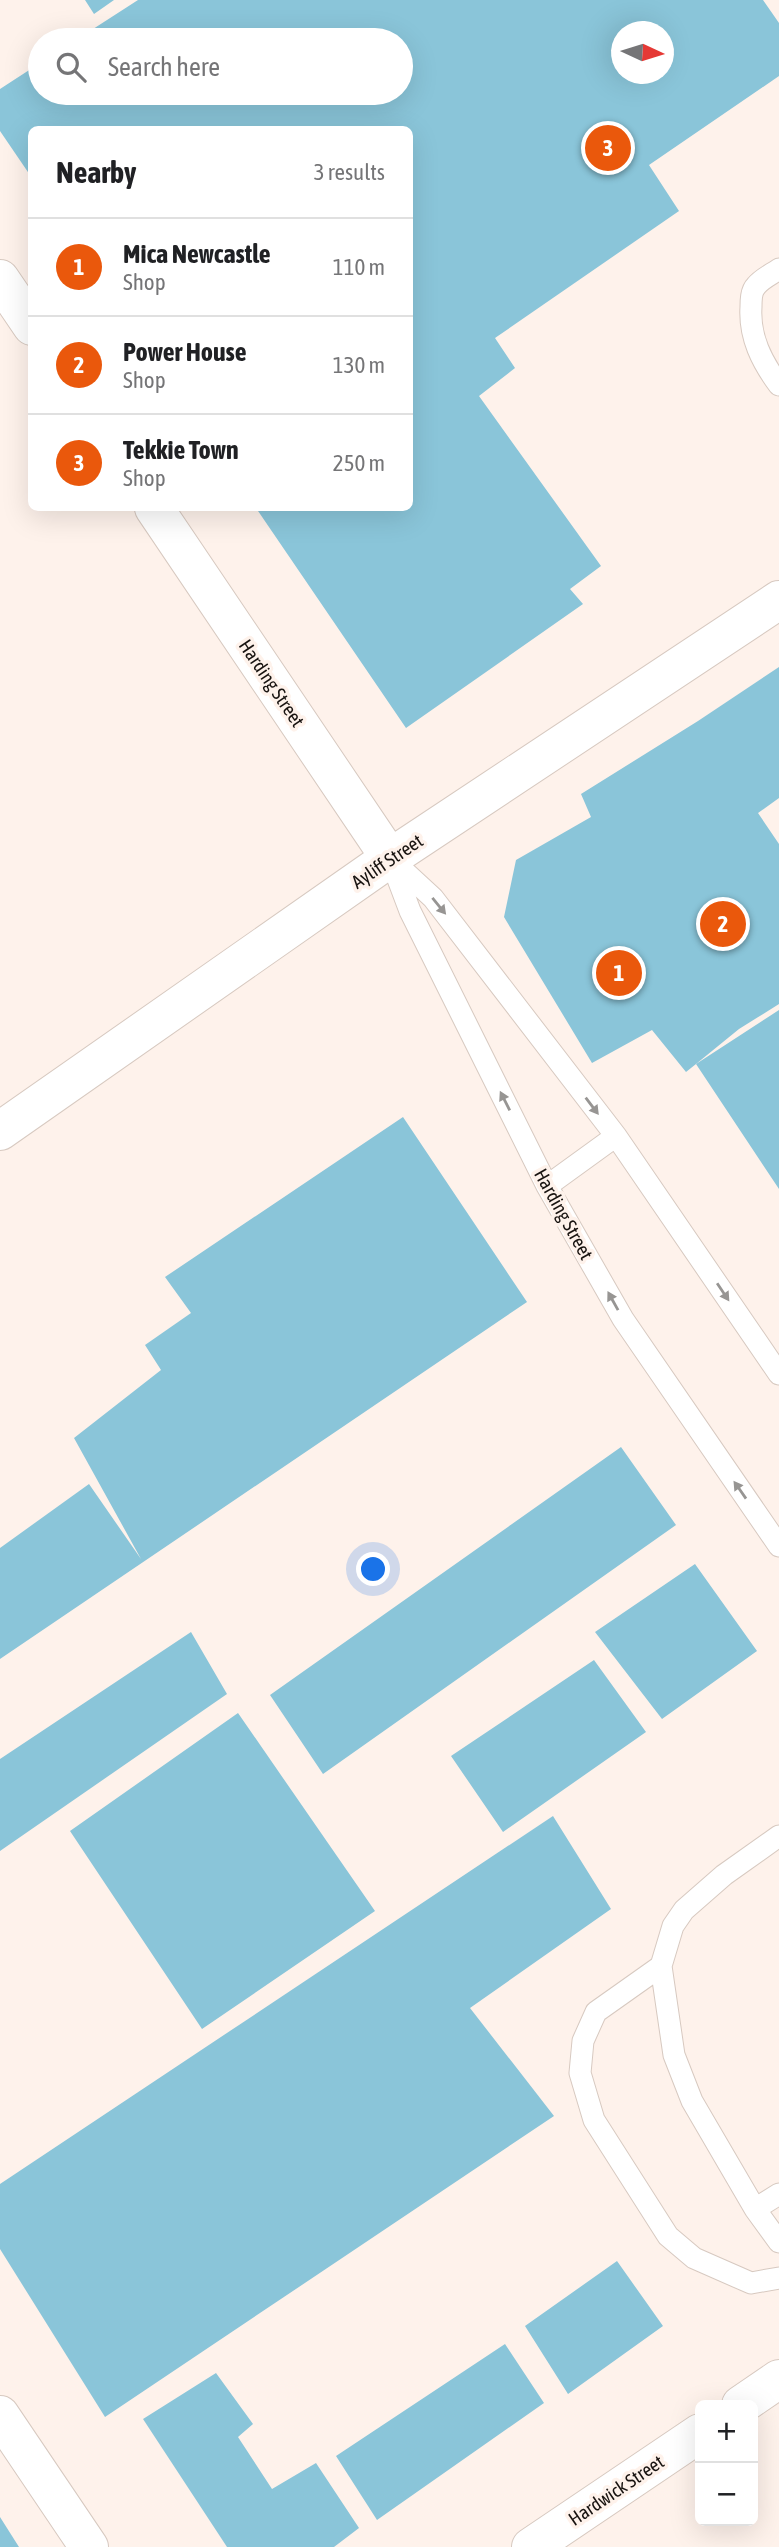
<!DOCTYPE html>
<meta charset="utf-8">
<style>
:root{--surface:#fff;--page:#f2f2f2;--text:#202124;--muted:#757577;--line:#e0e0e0;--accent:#ea580c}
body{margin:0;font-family:"Asap Condensed",sans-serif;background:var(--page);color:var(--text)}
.controls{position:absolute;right:21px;bottom:21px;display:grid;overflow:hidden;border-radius:10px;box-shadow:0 7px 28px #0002}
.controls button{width:63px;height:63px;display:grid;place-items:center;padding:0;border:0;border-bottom:2px solid var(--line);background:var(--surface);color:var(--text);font:35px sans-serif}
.compass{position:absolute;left:611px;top:21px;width:63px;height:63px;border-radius:50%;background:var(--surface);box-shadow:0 7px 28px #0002;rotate:94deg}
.you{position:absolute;left:374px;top:1570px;width:24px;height:24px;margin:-18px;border:5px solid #fff;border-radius:50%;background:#1a73e8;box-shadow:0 0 0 10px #1a73e833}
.badge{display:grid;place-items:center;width:46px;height:46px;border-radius:50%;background:var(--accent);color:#fff;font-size:23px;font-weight:700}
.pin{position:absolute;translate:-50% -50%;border:4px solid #fff;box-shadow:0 2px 7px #0006}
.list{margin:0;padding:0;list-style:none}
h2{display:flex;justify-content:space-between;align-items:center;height:91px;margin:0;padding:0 28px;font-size:30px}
h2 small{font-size:23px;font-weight:400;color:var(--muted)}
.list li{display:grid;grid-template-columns:46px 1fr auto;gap:21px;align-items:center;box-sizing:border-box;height:98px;padding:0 28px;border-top:2px solid var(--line)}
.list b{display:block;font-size:26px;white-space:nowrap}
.list p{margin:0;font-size:23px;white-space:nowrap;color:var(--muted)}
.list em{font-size:23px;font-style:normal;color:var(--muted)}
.icon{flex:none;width:38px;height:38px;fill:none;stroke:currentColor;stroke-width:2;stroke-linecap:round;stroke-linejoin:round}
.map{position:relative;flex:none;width:779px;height:2547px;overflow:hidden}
.search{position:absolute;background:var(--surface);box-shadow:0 7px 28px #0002;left:28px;top:28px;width:385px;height:77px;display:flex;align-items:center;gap:18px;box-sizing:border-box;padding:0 24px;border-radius:38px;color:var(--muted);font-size:26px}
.panel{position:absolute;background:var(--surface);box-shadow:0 7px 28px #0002;left:28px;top:126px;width:385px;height:385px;border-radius:10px}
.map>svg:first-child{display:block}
</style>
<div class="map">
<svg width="779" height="2547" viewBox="0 0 779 2547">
<rect width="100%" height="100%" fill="#fef2eb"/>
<path fill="#8ac5d9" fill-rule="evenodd" d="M85,0H114L94,14Z
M138,0H763L779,23V76L649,165L679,211L495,338L515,368L479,396L601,566L570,589L583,604L406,728L256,508H410V130H32V178L0,131V89L40,63V93H401V40H76ZM622,32H664V74H622Z
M779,667V798L758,813L779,844V1004L739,1029L696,1064L779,1010V1189L696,1064L686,1072L652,1030L592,1063L504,917L516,860L591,817L581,794L698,721Z
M403,1117L527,1302L0,1659V1548L89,1484L141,1559L74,1438L161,1370L145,1345L191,1313L165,1277Z
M621,1447L676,1525L323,1774L270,1695Z
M695,1564L757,1651L662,1719L595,1632Z
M191,1632L227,1694L0,1851V1759Z
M594,1660L646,1732L503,1832L451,1756Z
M238,1713L375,1911L202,2029L70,1831Z
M553,1816L611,1909L470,2008L554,2116L105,2417L0,2249V2184Z
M617,2261L663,2326L568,2394L525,2326Z
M505,2344L544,2403L377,2520L336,2456Z
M216,2373L253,2424L238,2437L272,2489L316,2463L359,2528L334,2547H227L143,2419Z
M0,2517L19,2547H0Z"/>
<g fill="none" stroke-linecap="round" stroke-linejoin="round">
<defs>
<path id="service" d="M779,269C772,274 761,279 756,286C751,291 751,301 751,307C749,337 762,362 779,385
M390,858L410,911L547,1186L623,1319L779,1546
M394,862L433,898L616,1136L779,1374
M547,1186L616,1136
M779,1836L724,1875L684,1910L673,1926L661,1966L674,2055L692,2101L755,2209L779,2194
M661,1966L596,2012L583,2041L580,2073L594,2120L668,2236L694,2258L751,2283L779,2278
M755,2209L779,2242"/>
<path id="minor" d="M0,279L32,326
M154,508L390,858
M0,1131L390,858L779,600
M741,2405L779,2379
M0,2415L89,2547
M531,2547L700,2433"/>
</defs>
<use href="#service" stroke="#d7c9c0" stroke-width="23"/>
<use href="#minor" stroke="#d7c9c0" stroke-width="40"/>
<use href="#service" stroke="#fff" stroke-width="21"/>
<use href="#minor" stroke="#fff" stroke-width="38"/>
</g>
<defs><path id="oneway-solid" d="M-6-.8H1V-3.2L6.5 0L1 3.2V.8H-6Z" transform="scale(1.75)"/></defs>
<g fill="#979593">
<use href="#oneway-solid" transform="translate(439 906) rotate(51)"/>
<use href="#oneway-solid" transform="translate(505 1101) rotate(-117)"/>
<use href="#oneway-solid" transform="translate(592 1106) rotate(53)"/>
<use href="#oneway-solid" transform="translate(723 1292) rotate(56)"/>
<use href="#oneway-solid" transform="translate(613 1301) rotate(-119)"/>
<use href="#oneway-solid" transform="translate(740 1490) rotate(-125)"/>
</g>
<g text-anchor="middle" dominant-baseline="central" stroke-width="7" stroke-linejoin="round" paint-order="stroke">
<g font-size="19" fill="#181310" stroke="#fef2eb">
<text transform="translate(272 683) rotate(56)">Harding Street</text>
<text transform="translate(387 861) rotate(-34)">Ayliff Street</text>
<text transform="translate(564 1214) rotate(61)">Harding Street</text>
<text transform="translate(616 2490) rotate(-34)">Hardwick Street</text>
</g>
</g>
</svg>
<div class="controls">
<button>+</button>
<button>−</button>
</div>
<svg class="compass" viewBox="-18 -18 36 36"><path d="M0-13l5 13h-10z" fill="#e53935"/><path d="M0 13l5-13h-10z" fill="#757577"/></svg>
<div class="you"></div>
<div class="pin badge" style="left:619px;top:973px">1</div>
<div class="pin badge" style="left:723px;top:924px">2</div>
<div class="pin badge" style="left:608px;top:148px">3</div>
<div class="search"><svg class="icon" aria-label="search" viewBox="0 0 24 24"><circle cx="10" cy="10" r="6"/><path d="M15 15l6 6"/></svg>Search here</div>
<section class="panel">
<h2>Nearby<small>3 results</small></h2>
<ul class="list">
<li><span class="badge">1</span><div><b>Mica Newcastle</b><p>Shop</p></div><em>110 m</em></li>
<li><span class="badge">2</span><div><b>Power House</b><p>Shop</p></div><em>130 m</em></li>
<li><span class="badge">3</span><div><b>Tekkie Town</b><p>Shop</p></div><em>250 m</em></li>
</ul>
</section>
</div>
